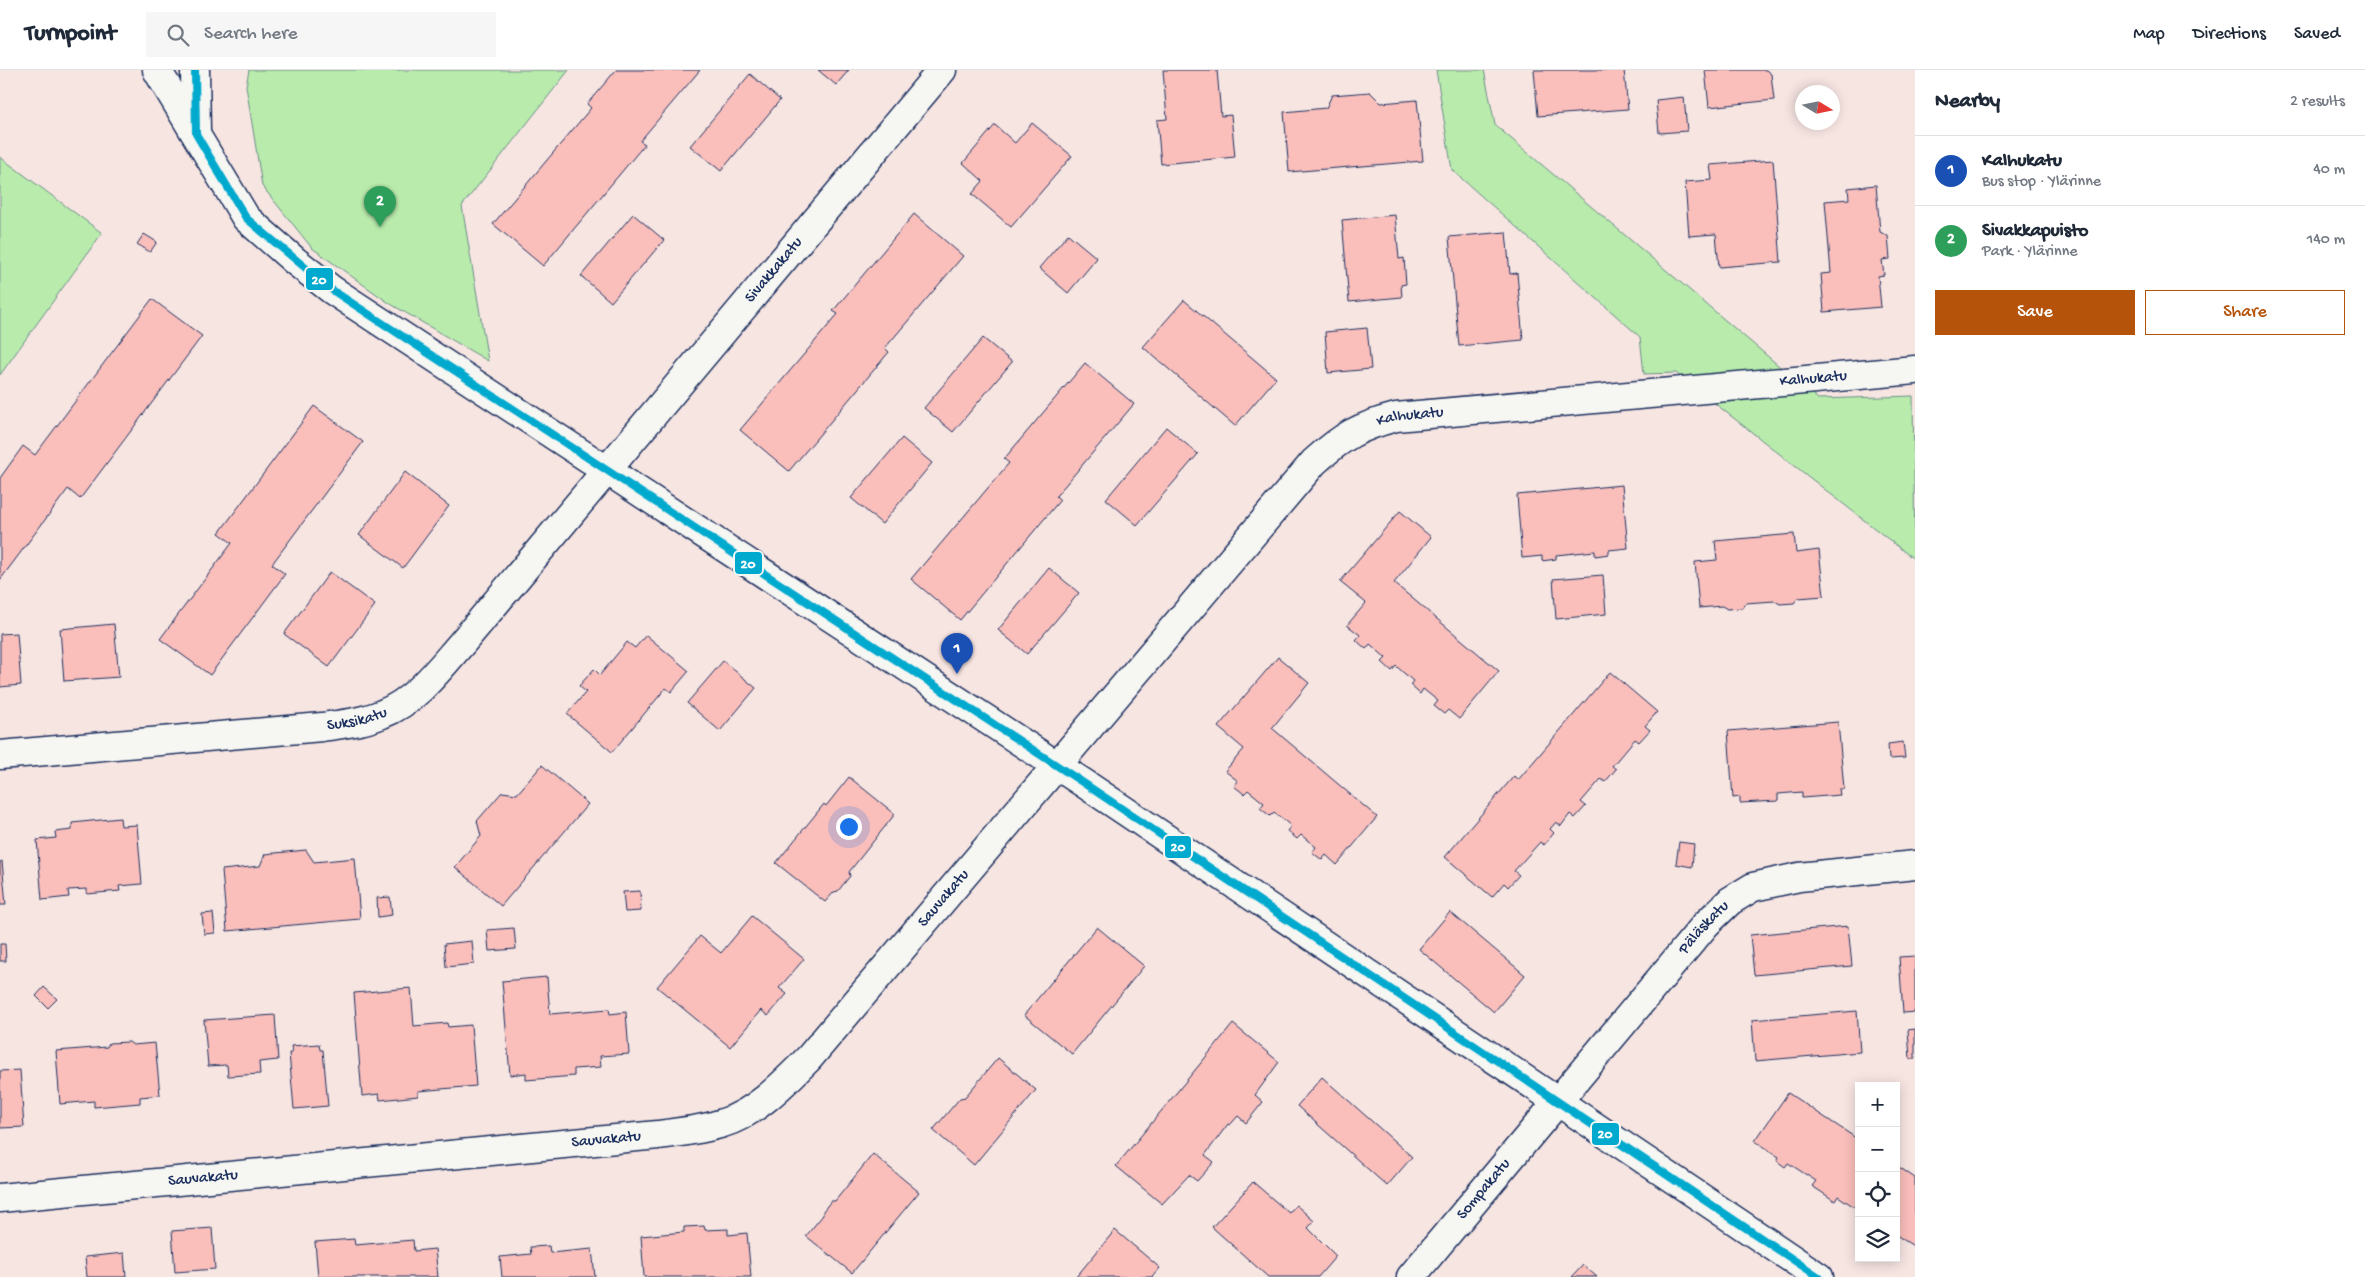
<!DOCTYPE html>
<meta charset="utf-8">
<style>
:root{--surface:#fff;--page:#f6f6f7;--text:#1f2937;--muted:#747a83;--line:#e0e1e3;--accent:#b45309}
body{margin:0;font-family:"Gochi Hand",sans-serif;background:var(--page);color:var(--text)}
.controls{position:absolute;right:15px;bottom:15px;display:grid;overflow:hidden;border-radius:0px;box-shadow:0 2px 12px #0003}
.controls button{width:45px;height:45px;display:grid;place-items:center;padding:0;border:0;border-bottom:1px solid var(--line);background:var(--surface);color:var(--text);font:25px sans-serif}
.compass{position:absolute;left:1795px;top:15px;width:45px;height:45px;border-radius:50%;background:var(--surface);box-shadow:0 2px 12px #0003;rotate:100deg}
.you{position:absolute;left:848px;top:756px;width:18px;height:18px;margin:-12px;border:4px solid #fff;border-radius:50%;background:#1a73e8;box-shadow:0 0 0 8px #1a73e833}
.badge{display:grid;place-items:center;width:32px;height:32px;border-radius:50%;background:var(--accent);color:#fff;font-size:16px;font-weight:700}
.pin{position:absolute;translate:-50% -41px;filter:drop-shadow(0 1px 2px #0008)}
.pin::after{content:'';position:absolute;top:26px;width:18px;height:15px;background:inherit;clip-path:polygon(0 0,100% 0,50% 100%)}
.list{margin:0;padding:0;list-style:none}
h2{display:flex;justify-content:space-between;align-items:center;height:65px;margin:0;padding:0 20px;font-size:21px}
h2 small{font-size:16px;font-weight:400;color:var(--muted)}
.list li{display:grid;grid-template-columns:32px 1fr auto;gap:15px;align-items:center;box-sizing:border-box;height:70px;padding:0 20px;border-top:1px solid var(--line)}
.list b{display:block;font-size:19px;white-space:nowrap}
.list p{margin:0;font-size:16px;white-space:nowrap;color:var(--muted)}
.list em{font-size:16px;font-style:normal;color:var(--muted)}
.actions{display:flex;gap:10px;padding:15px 20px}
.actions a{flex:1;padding:11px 0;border:1px solid var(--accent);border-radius:0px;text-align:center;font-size:18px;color:var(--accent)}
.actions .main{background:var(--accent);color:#fff}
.icon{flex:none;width:28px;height:28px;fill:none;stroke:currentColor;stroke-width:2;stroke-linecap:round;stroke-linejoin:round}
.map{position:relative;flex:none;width:1915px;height:1207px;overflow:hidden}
header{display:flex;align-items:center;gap:30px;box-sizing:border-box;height:70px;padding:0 25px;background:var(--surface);border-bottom:1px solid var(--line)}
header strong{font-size:24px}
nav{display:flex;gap:28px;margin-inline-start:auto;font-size:18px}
.search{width:350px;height:45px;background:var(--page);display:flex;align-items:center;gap:12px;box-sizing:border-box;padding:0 18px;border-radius:0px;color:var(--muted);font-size:19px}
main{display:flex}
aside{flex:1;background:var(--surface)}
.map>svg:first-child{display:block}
</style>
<header>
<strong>Turnpoint</strong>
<div class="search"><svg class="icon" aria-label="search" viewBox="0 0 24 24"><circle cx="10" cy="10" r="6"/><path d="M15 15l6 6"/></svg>Search here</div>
<nav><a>Map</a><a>Directions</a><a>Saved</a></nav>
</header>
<main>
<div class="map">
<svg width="1915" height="1207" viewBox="0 0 1915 1207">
<rect width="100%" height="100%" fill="#f7e5e2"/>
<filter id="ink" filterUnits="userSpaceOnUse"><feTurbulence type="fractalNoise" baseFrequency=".02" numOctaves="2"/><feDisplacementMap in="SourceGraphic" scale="10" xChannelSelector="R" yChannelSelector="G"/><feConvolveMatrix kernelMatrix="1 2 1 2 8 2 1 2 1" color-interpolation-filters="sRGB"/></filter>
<g filter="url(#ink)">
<path fill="#b8ebac" stroke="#6a8d85" d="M249,0H569L462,136L488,291L389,233L312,178L262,116L246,16Z
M1436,0H1484L1495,55L1818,329L1913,326L1915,490L1676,303L1644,304L1640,267L1452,100Z
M0,87L102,163L0,305Z"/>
<path fill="#fabebb" stroke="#1b2f5e" d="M616,0H700L640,71L645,74L543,196L493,154L591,38L587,34Z
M818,0H849L836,15Z
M1163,0H1217L1221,46L1231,45L1235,87L1161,94L1157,50L1167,49Z
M1534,0H1624L1628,39L1538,46Z
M1705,0H1766L1771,4L1774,30L1709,37Z
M750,4L780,30L721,101L690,76Z
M1370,22L1381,33L1417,30L1423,91L1289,102L1284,42L1326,38L1332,25Z
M1684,27L1687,61L1659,63L1656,30Z
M1032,53L1072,86L1011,157L972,124L983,111L963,93L995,55L1015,73Z
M1773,90L1781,192L1719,197L1716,164L1689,166L1685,112L1712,110L1710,95Z
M1876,115L1880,162L1888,166L1890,189L1882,190L1884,205L1878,206L1881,237L1824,242L1821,204L1831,203L1825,131L1849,129L1848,118Z
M633,144L664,170L611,232L581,206Z
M914,144L963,186L885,278L889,282L789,401L740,360L838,244L833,241Z
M1395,145L1399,189L1404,188L1406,214L1401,215L1402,227L1349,232L1342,150Z
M1506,162L1510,204L1517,203L1523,270L1459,276L1449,167Z
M144,164L157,172L150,182L137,174Z
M1068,164L1097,188L1068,223L1039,198Z
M152,229L202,266L80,429L68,419L0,510V408L23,376L35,385Z
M1184,230L1276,308L1235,356L1143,277Z
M1367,258L1371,299L1328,303L1325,262Z
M983,268L1012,292L953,362L924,338Z
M1085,293L1134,334L1056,426L1060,430L960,550L911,509L1009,393L1004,389Z
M314,336L363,372L272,494L285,504L210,605L160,569L232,473L219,463Z
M1166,357L1198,384L1137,455L1106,429Z
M902,368L932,393L882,454L851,428Z
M405,402L449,436L403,498L359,465Z
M1622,415L1628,478L1609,480V484L1595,486V481L1556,485V489L1542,491V486L1522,488L1517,425Z
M1400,441L1431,467L1394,513L1499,601L1459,649L1448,640L1444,644L1434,636L1438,631L1423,619L1420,624L1410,615L1413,611L1396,596L1392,601L1382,592L1386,588L1370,574L1366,579L1356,570L1360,565L1347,555L1366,533L1340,512Z
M1794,464L1796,483L1819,480L1824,526L1798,528L1794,533L1780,534L1775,531L1745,533L1742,538L1727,539L1722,536L1699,538L1695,492L1717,490L1715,471Z
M1049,498L1079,523L1027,584L998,560Z
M330,502L375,535L329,597L284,564Z
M1603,505L1606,544L1556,549L1553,509Z
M114,554L119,607L64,611L60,559Z
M17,563L21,615L0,617V564Z
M646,565L689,601L671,622L666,618L612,682L567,644L586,622L579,616L594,599L600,605L627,572L635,578Z
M1278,587L1309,613L1272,658L1377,747L1337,795L1326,785L1322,790L1312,782L1316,777L1301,765L1297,769L1287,761L1291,756L1274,742L1270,746L1260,738L1264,733L1248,720L1244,724L1234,716L1238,711L1225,701L1244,679L1218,657Z
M723,591L756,618L720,661L687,633Z
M1610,602L1657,642L1645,656L1650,660L1639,672L1635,669L1612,696L1616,699L1605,712L1601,709L1581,732L1586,736L1575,748L1570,744L1561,756L1556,752L1550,759L1554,763L1544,775L1540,772L1514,801L1519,805L1508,817L1504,813L1492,827L1445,787L1514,706L1518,710Z
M1838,652L1844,719H1839L1840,725L1802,728V722L1778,724V731L1740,733V727L1733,728L1728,661Z
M1903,672L1905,688L1889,689L1888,674Z
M542,695L588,734L501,836L455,797L481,766L477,751L502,722L517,724Z
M849,707L895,744L849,802L850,806L838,821L834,822L825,832L776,793L824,734L826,736Z
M120,748L121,756L137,755L142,814L119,816L120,821L87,824V819L68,820L69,827L42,830L37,770L56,768L55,762L72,760V753Z
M1679,772L1694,774L1692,797L1676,794Z
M306,780L314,792L355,788L360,849L227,861L222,800L260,796L265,784Z
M2,791L6,835H0V792Z
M640,821L641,841L625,842L623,822Z
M390,827L392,845L378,847L377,828Z
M1450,842L1525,905L1494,942L1419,879Z
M213,843L215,863L204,864L202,844Z
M752,846L804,889L779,918L787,924L768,946L761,940L730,977L657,917L700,866L721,883Z
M1848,856L1852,896L1754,905L1750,865Z
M1097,857L1144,896L1072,984L1024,945Z
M514,858L516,879L489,881L487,860Z
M472,871L474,894L446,897L444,874Z
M0,874H5L6,891H0Z
M1915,886V942L1903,943L1899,887Z
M547,907L550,944L609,939L610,944L626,942L629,984L600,986L601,997L574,999V1006L526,1010V1003L510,1005L502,911Z
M44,917L57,929L48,938L36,926Z
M411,918L414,956L447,953L448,957L471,955L476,1016L418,1021V1026L380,1030L379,1024L362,1026L354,923Z
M1857,941L1860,982L1755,991L1752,950Z
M275,945L278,990L259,992L260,1004L228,1006L227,995L208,996L204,950Z
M1233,954L1279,992L1255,1025L1263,1032L1246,1053L1238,1046L1230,1055L1228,1054L1205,1085L1214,1092L1197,1111L1189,1105L1162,1134L1116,1096Z
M1915,959V989H1910L1908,960Z
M129,972L133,975L155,973L160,1025L140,1027V1033L94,1037V1031L60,1034L56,981L107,977L109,973Z
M319,974L320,980H323L328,1036L294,1039L289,983H292L291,976Z
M998,988L1036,1020L974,1095L933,1060L960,1028L965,1027Z
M20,1000L24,1057L0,1058V1001Z
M1322,1007L1412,1087L1387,1116L1297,1036Z
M1788,1023L1859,1070V1140L1838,1126L1835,1131L1812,1116L1816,1111L1788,1093L1785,1097L1777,1091L1779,1087L1755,1071Z
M873,1084L919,1122L852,1203L806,1166L823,1145V1141L831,1131H835Z
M1896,1095L1915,1108V1177L1896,1165Z
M1253,1112L1289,1143L1296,1135L1314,1151L1308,1158L1336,1186L1318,1207H1268L1212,1157Z
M704,1156L705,1160L728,1159V1165L747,1163L751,1207H644L641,1166L684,1162V1157Z
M212,1158L215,1199L175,1202L172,1161Z
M1115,1160L1160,1198L1152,1207H1076Z
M354,1169L355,1175L413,1170L414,1181L435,1179L438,1207H318L315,1172Z
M549,1176L550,1183L592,1179L595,1207H502L500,1187L531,1184L530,1177Z
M124,1183L126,1207H87L85,1187Z
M1583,1195L1597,1207H1572Z"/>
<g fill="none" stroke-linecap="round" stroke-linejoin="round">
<defs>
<g id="minor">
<path id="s1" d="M0,685L322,657C343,654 363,652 382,644C416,631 439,599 462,573L942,0"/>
<path id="s2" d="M0,1128L658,1065C680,1062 702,1060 723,1053C756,1043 785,1012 809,988L1314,392C1343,366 1358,357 1396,347L1915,300"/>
<path id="s3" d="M1411,1207L1706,854L1730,831L1753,817L1799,807L1915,795"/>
</g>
<path id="tertiary" d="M157,0L246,148L295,191L332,220L1085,714L1819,1207
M195,0L196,62"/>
</defs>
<use href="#minor" stroke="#1b2f5e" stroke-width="31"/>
<use href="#tertiary" stroke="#1b2f5e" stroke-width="31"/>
<use href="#minor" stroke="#f6f6f2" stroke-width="28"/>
<use href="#tertiary" stroke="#f6f6f2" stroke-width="28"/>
<defs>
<path id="bus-1" d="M195,0L196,64L246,148L332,220L1085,714L1819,1207"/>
</defs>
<use href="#bus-1" stroke="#f6f6f2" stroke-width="11"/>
<use href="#bus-1" stroke="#00a9ce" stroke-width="8"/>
</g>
</g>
<g text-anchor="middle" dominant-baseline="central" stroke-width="4" stroke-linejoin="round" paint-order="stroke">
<g font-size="16" fill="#1b2f5e" stroke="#f6f6f2">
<text stroke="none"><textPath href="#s1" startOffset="979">Sivakkakatu</textPath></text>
<text stroke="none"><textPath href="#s2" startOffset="2131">Kalhukatu</textPath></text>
<text stroke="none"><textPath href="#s2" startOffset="1726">Kalhukatu</textPath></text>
<text stroke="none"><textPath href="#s1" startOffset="359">Suksikatu</textPath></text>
<text stroke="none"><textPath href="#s2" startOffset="1045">Sauvakatu</textPath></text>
<text stroke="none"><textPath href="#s3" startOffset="456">Päläskatu</textPath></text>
<text stroke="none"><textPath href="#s2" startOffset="609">Sauvakatu</textPath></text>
<text stroke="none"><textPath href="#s2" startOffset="204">Sauvakatu</textPath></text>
<text stroke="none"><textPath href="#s3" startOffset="114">Sompakatu</textPath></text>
</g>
</g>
<g stroke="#f6f6f2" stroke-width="2">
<rect x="305" y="197" width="29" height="24" rx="5" fill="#00a9ce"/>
<rect x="734" y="481" width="29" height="24" rx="5" fill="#00a9ce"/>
<rect x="1164" y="765" width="28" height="24" rx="5" fill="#00a9ce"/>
<rect x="1591" y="1052" width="29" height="24" rx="5" fill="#00a9ce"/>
</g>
<g font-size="14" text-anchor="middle" font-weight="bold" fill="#fff">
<text x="319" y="214">20</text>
<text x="748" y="498">20</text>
<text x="1178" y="781">20</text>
<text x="1605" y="1068">20</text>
</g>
</svg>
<div class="controls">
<button>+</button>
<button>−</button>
<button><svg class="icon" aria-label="locate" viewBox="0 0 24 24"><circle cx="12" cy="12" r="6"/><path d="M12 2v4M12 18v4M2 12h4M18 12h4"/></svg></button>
<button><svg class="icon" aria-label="layers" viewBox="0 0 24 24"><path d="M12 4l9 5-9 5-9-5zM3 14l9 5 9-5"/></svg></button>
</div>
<svg class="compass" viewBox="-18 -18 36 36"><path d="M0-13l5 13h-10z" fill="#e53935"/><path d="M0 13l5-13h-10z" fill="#747a83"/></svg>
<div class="you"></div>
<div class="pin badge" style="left:957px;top:604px;background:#1a4fb4">1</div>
<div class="pin badge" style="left:380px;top:157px;background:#2e9e5b">2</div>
</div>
<aside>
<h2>Nearby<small>2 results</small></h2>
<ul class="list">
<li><span class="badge" style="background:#1a4fb4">1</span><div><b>Kalhukatu</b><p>Bus stop · Ylärinne</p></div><em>40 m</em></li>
<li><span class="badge" style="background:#2e9e5b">2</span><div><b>Sivakkapuisto</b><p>Park · Ylärinne</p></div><em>140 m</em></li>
</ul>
<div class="actions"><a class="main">Save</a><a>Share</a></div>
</aside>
</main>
